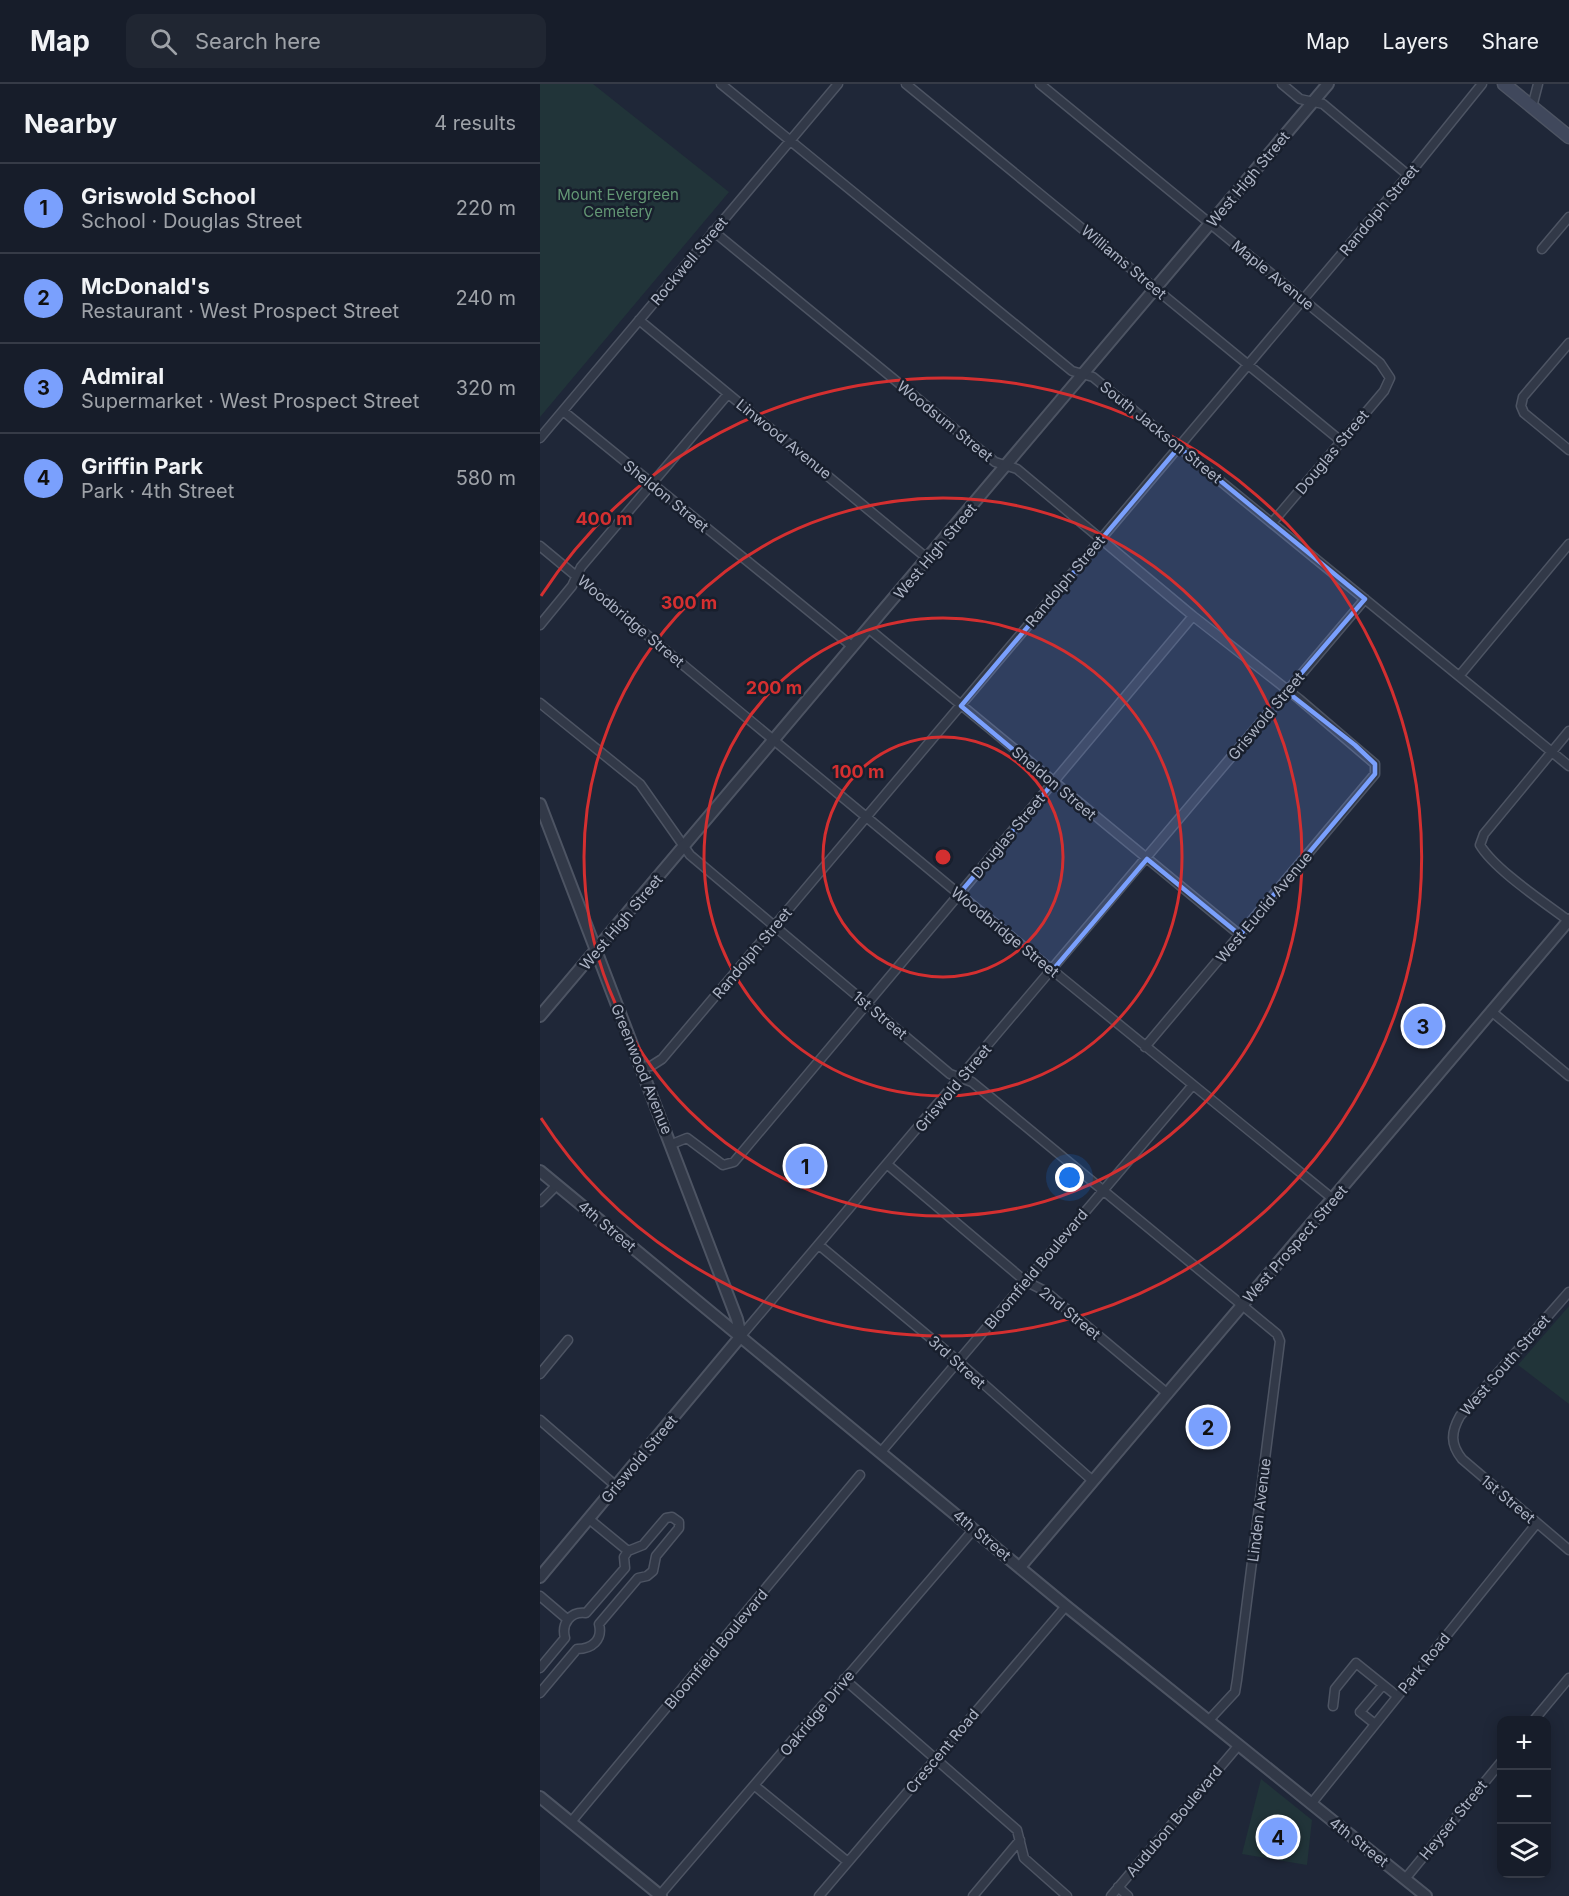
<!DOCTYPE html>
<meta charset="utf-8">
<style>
:root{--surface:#171d2a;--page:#202632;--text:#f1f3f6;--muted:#9ea2a8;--line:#363b47;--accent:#7aa0fd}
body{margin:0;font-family:Inter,sans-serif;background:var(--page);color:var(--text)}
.controls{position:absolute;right:18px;bottom:18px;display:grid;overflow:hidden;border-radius:12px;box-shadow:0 3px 15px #0003}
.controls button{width:54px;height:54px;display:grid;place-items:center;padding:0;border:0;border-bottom:2px solid var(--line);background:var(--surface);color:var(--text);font:30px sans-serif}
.you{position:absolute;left:530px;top:1094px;width:21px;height:21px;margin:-15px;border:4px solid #fff;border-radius:50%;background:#1a73e8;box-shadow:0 0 0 9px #1a73e833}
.badge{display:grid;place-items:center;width:39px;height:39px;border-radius:50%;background:var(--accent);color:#111;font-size:20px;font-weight:700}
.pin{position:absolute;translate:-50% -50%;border:3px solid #fff;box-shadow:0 2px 6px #0006}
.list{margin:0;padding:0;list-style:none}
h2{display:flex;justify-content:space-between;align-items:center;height:78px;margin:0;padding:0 24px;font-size:26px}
h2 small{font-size:20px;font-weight:400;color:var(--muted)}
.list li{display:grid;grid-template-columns:39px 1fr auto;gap:18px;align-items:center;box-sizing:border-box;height:90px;padding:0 24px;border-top:2px solid var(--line)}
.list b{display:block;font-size:22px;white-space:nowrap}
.list p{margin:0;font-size:20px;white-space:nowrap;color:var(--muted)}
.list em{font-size:20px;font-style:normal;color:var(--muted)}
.icon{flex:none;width:33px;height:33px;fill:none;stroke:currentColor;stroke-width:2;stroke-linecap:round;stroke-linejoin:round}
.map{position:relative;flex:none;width:1029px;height:1812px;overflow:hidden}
header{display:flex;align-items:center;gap:36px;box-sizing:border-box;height:84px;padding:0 30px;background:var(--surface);border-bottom:2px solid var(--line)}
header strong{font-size:28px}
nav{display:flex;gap:33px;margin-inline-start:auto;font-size:21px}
.search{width:420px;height:54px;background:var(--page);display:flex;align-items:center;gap:15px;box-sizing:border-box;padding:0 21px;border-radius:12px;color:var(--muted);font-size:22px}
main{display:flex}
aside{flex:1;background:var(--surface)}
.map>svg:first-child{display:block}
</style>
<header>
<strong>Map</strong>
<div class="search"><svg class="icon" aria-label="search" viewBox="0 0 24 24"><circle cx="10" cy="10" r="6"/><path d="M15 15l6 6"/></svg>Search here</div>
<nav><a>Map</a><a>Layers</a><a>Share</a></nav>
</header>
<main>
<aside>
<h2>Nearby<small>4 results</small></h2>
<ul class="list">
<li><span class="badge">1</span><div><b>Griswold School</b><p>School · Douglas Street</p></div><em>220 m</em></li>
<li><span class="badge">2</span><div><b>McDonald's</b><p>Restaurant · West Prospect Street</p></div><em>240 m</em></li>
<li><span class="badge">3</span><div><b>Admiral</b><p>Supermarket · West Prospect Street</p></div><em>320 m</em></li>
<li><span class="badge">4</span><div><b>Griffin Park</b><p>Park · 4th Street</p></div><em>580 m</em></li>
</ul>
</aside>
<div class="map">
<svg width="1029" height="1812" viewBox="0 0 1029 1812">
<rect width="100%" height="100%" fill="#1f2738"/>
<path fill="#213439" d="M0,0H53L189,108L0,333Z
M1029,1222V1320L978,1281Z
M721,1695L772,1736L767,1781L702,1770Z"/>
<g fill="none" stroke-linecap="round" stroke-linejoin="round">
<defs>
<path id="minor" d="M181,0L532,287L553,293L1029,682
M366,0L801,357
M500,0L840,279L850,294L844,307L732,439
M742,0L760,15L783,20L868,91
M992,23L998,0
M173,147L455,378L477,385L653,532L759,615L835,680V690L605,963
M1002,165L1029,133
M99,236L388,475
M1029,259L983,313L981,322L984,329L1029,366
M23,327L313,563
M0,354L298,0
M0,462L419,810L793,1115
M0,541L32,502L41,483L188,310
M329,545L700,851
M920,591L1029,460
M0,619L100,700L150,771L410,990L432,998L737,1250L740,1257L697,1596L695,1608L669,1636
M1029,647L944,750L940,761C955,786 1004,818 1029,837
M951,927L1029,992
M101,983L111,982L122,975L875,83L942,0
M132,1060L147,1054L183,1081L194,1078L653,532
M348,1081L485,1197L505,1207L628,1310
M0,1118L17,1101
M279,1161L411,1271L553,1397
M1029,1208L920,1332C911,1348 910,1360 922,1375L1029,1466
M201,1252L825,515
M0,1290L28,1256
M0,1336L76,1402
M341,1368L652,1002
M49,1435L88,1467
M0,1512L27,1535
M0,1584L25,1554C21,1539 31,1527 46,1529L85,1484L84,1473L88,1467L103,1461L126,1434L132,1433L139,1438V1444L116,1472L113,1487L107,1492L98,1494L59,1540C63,1556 52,1565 37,1565L0,1609
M304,1595L477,1746L484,1774L527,1812
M793,1622L795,1605L816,1579L857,1612
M994,1636L1029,1594
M835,1640L820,1628L843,1601
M215,1702L308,1778
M771,1720L997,1439
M31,1738L320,1391
M865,1795L962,1677
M578,1803L588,1812
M119,1812L434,1445
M279,1812L526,1522
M433,1812L480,1756
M571,1812L698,1662"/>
<path id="tertiary" d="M0,720L197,1235L201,1252L0,1493
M0,932L788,0
M0,1087L526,1522L886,1812
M480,1483L1029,836
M0,1713L121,1812"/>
<path id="secondary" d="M964,0L1029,53"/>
</defs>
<use href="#minor" stroke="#4d5463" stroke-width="11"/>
<use href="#tertiary" stroke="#4d5463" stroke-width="14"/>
<use href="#secondary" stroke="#4d5463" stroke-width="15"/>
<use href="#minor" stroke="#323948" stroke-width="8"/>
<use href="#tertiary" stroke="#323948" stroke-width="10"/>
<use href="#secondary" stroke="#40485c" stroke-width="12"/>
</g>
<path fill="#7aa0fd" fill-opacity="0.2" stroke="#7aa0fd" stroke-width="4.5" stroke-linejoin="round" d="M639,363L825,515L746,607L815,661L835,680V690L700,851L607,775L512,887L419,810L513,699L421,622Z"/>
<g fill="none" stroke="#d42f30" stroke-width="3">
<circle cx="403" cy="773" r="120"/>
<circle cx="403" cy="773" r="239"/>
<circle cx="403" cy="773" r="359"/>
<path d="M1 512A479 479 0 1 1 1 1034"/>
</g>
<g text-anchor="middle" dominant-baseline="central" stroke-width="5" stroke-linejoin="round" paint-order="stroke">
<g font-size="15" fill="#adb4c5" stroke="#181f2d">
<text transform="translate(708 95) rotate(-50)">West High Street</text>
<text transform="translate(839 126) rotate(-50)">Randolph Street</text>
<text transform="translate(149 177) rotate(-50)">Rockwell Street</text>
<text transform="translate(584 178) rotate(40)">Williams Street</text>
<text transform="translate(733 191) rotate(39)">Maple Avenue</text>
<text transform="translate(405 337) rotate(39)">Woodsum Street</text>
<text transform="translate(621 348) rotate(39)">South Jackson Street</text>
<text transform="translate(244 355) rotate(39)">Linwood Avenue</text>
<text transform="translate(792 368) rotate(-50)">Douglas Street</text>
<text transform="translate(126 412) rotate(39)">Sheldon Street</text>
<text transform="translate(395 467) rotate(-50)">West High Street</text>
<text transform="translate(525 497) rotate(-50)">Randolph Street</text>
<text transform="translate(91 537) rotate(40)">Woodbridge Street</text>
<text transform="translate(726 632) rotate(-50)">Griswold Street</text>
<text transform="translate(514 699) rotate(40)">Sheldon Street</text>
<text transform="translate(468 752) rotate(-50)">Douglas Street</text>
<text transform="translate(724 823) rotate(-50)">West Euclid Avenue</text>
<text transform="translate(81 838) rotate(-50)">West High Street</text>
<text transform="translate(465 848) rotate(39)">Woodbridge Street</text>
<text transform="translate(212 869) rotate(-50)">Randolph Street</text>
<text transform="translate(340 931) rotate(40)">1st Street</text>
<text transform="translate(102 985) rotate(68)">Greenwood Avenue</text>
<text transform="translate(413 1004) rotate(-50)">Griswold Street</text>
<text transform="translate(67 1142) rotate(40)">4th Street</text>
<text transform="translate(755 1160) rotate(-49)">West Prospect Street</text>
<text transform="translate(496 1185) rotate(-50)">Bloomfield Boulevard</text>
<text transform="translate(530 1229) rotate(39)">2nd Street</text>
<text transform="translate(417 1278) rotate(42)">3rd Street</text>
<text transform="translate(965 1281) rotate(-49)">West South Street</text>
<text transform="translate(99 1375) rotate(-50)">Griswold Street</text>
<text transform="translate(968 1415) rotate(40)">1st Street</text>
<text transform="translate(719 1426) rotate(-83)">Linden Avenue</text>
<text transform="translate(442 1451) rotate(40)">4th Street</text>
<text transform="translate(176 1565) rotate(-50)">Bloomfield Boulevard</text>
<text transform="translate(884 1579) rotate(-51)">Park Road</text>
<text transform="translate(277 1629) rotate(-50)">Oakridge Drive</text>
<text transform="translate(402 1667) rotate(-50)">Crescent Road</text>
<text transform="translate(913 1736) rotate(-51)">Heyser Street</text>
<text transform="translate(634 1737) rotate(-50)">Audubon Boulevard</text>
<text transform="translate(819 1758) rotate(38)">4th Street</text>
</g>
<g font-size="15" fill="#639774" stroke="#181f2d">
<text x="78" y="110">Mount Evergreen<tspan x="78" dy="17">Cemetery</tspan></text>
</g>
</g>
<circle cx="403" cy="773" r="9" fill="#d42f30" stroke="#181f2d" stroke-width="3"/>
<g font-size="18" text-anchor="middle" font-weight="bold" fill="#d42f30" stroke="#181f2d" stroke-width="5" stroke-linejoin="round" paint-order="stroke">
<text x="64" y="441">400 m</text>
<text x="149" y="525">300 m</text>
<text x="234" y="610">200 m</text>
<text x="318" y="694">100 m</text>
</g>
</svg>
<div class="controls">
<button>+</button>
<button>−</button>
<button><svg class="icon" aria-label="layers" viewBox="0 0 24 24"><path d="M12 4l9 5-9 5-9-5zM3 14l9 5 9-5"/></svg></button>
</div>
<div class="you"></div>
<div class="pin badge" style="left:265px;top:1082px">1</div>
<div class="pin badge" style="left:668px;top:1343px">2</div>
<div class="pin badge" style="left:883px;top:942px">3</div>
<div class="pin badge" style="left:738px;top:1753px">4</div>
</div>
</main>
